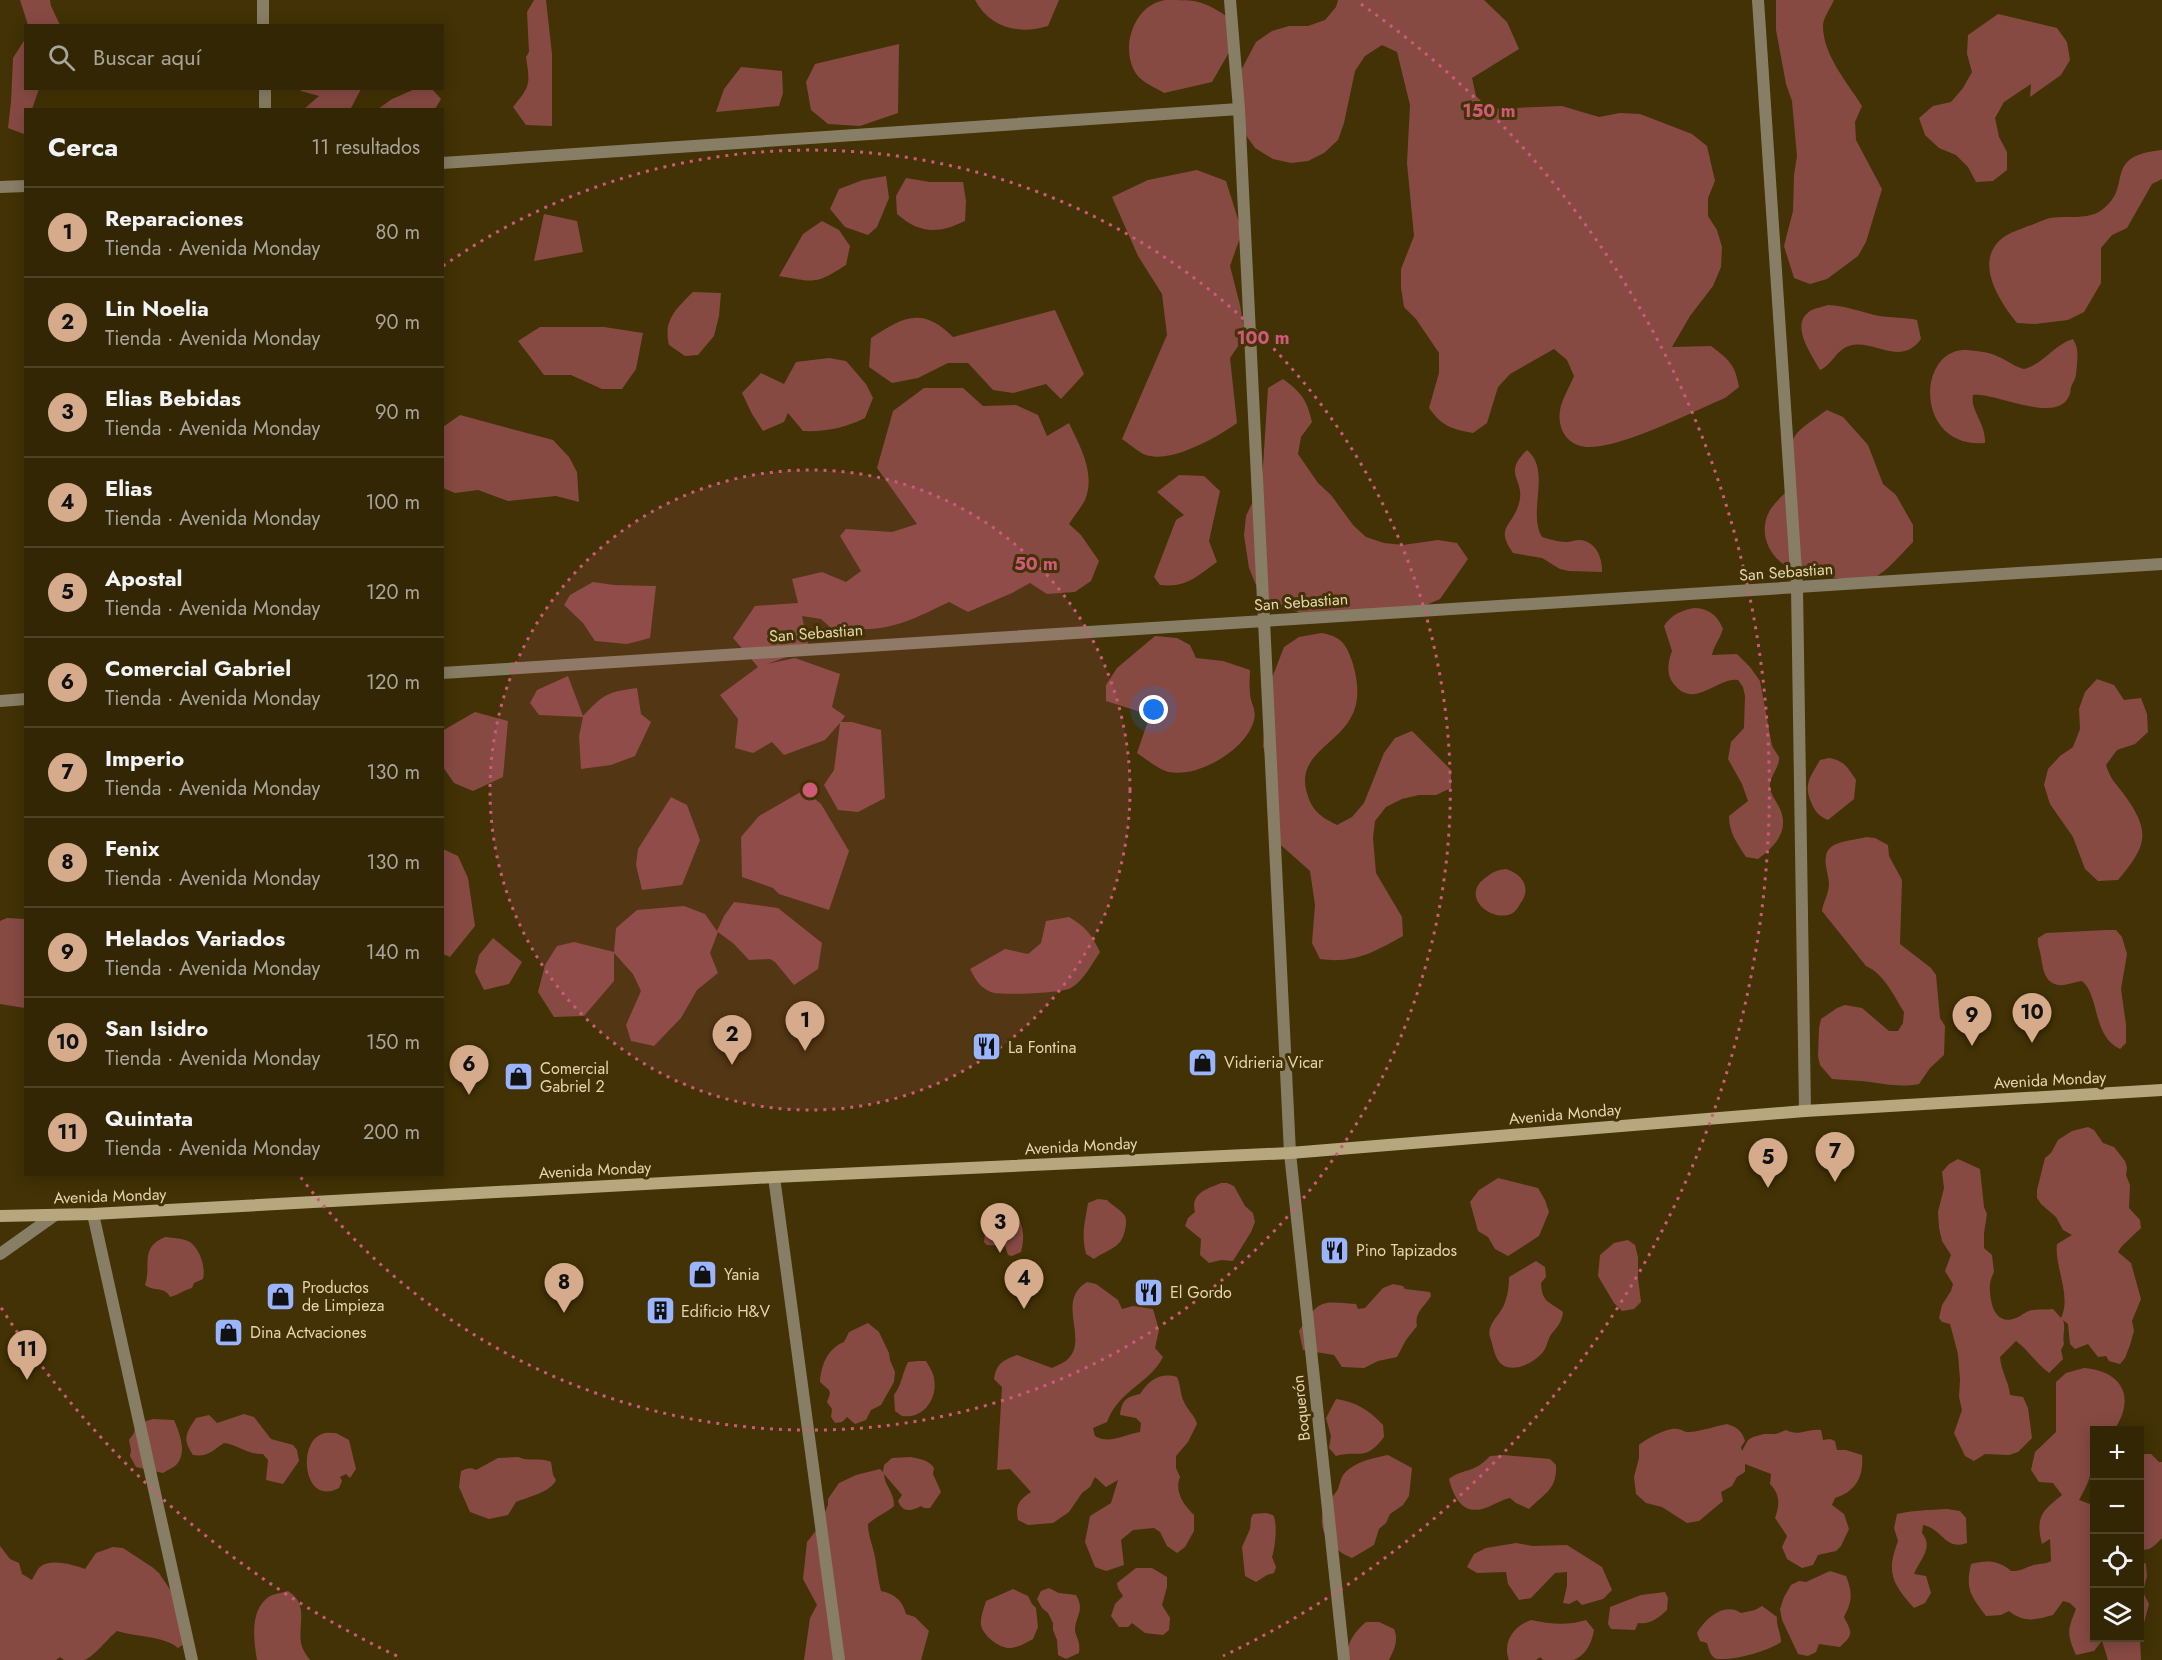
<!DOCTYPE html>
<html lang="es">
<meta charset="utf-8">
<style>
:root{--surface:#322604;--page:#3d3213;--text:#f1f3f6;--muted:#a8a59a;--line:#4d4326;--accent:#d6ab8b}
body{margin:0;font-family:Jost,sans-serif;background:var(--page);color:var(--text)}
.controls{position:absolute;right:18px;bottom:18px;display:grid;overflow:hidden;border-radius:0px;box-shadow:0 3px 15px #0003}
.controls button{width:54px;height:54px;display:grid;place-items:center;padding:0;border:0;border-bottom:2px solid var(--line);background:var(--surface);color:var(--text);font:30px sans-serif}
.you{position:absolute;left:1154px;top:710px;width:21px;height:21px;margin:-15px;border:4px solid #fff;border-radius:50%;background:#1a73e8;box-shadow:0 0 0 9px #1a73e833}
.badge{display:grid;place-items:center;width:39px;height:39px;border-radius:50%;background:var(--accent);color:#111;font-size:20px;font-weight:700}
.pin{position:absolute;translate:-50% -50px;filter:drop-shadow(0 2px 3px #0008)}
.pin::after{content:'';position:absolute;top:32px;width:21px;height:18px;background:inherit;clip-path:polygon(0 0,100% 0,50% 100%)}
.list{margin:0;padding:0;list-style:none}
h2{display:flex;justify-content:space-between;align-items:center;height:78px;margin:0;padding:0 24px;font-size:26px}
h2 small{font-size:20px;font-weight:400;color:var(--muted)}
.list li{display:grid;grid-template-columns:39px 1fr auto;gap:18px;align-items:center;box-sizing:border-box;height:90px;padding:0 24px;border-top:2px solid var(--line)}
.list b{display:block;font-size:22px;white-space:nowrap}
.list p{margin:0;font-size:20px;white-space:nowrap;color:var(--muted)}
.list em{font-size:20px;font-style:normal;color:var(--muted)}
.icon{flex:none;width:33px;height:33px;fill:none;stroke:currentColor;stroke-width:2;stroke-linecap:round;stroke-linejoin:round}
.map{position:relative;flex:none;width:2162px;height:1660px;overflow:hidden}
.search{position:absolute;background:var(--surface);box-shadow:0 3px 15px #0003;left:24px;top:24px;width:420px;height:66px;display:flex;align-items:center;gap:15px;box-sizing:border-box;padding:0 21px;border-radius:0px;color:var(--muted);font-size:22px}
.panel{position:absolute;background:var(--surface);box-shadow:0 3px 15px #0003;left:24px;top:108px;width:420px;height:1068px;border-radius:0px}
.map>svg:first-child{display:block}
</style>
<div class="map">
<svg width="2162" height="1660" viewBox="0 0 2162 1660">
<rect width="100%" height="100%" fill="#423205"/>
<path fill="#874a43" d="M20,0H50L51,6L60,25H28Z
M534,0H546L552,54V126L526,125L513,107C531,85 530,84 526,57L529,52L527,12Z
M975,0H1059L1048,26C1019,35 990,28 975,0Z
M1165,0C1199,0 1202,0 1231,19L1235,42L1212,82L1164,93C1156,88 1142,82 1137,75C1119,50 1133,5 1165,0Z
M1338,0H1484L1507,22L1519,49L1472,78L1476,96L1489,109L1562,106L1599,117L1620,113L1640,114L1692,134L1707,146L1715,181L1708,198V216L1717,230L1722,247L1721,267L1713,286L1690,316L1672,347L1711,346C1729,360 1735,364 1739,387L1725,398C1690,413 1626,446 1590,447C1568,447 1557,430 1560,410C1562,399 1570,386 1574,376L1567,360L1554,349L1510,374L1498,387L1487,423L1473,433C1451,429 1442,426 1429,408L1439,373V353L1416,319L1404,307L1401,288V269L1414,236L1407,163L1410,105L1397,52L1382,45L1365,56L1355,71L1344,123L1338,140L1324,153L1308,161L1291,163L1273,159L1255,148L1243,131L1237,78L1256,42L1272,31L1289,26H1308L1325,20L1336,7Z
M1776,0H1834C1831,7 1823,18 1823,26C1823,55 1847,82 1862,106L1855,122L1856,140L1882,189L1866,242L1858,256L1827,279L1810,284L1794,278L1784,246L1793,211L1794,175L1797,156L1792,101L1786,84L1776,30Z
M1998,14L2057,28L2067,42L2070,60L2061,75L2030,97L2031,84L2004,102L1995,118L1999,137L2007,152V170L1993,181L1976,182L1968,167L1956,155L1939,148L1925,135L1919,118L1933,106L1951,102L1963,88L1972,72L1967,54L1968,35Z
M25,39L26,88L39,89L32,109L26,110L24,134L8,128L11,102L13,58Z
M899,44L898,113L860,126L828,124L811,110L806,82L815,64Z
M741,67L782,71L783,93L779,106L716,112L724,89Z
M299,89H361L350,110L304,109L319,96L301,91Z
M415,89H432L441,99L435,109H378L392,99Z
M2162,150V179L2152,184L2127,228L2112,235L2101,248V283L2084,312L2068,320L2035,324L2017,323C2001,303 1975,265 1999,241C2007,233 2019,230 2028,226C2035,224 2042,220 2050,218C2067,215 2088,221 2103,209C2134,186 2101,156 2162,150Z
M1197,170L1226,181L1242,232L1230,266L1240,305L1245,336L1230,358L1237,423C1218,437 1175,461 1150,456C1141,455 1130,444 1122,439L1167,335L1162,294L1138,256L1112,197L1148,180Z
M886,176L889,198L877,227L868,235L845,227L830,209L839,189L863,180Z
M906,178L930,182H963L966,201L965,221C938,234 920,234 897,214L896,196Z
M544,214L577,221L583,252L534,261Z
M822,221L839,230L850,246L846,265C815,285 815,282 779,276L803,234Z
M693,292L721,293L719,316L714,336L698,355L685,356L669,345C663,320 676,309 693,292Z
M1828,305C1846,306 1862,312 1879,316C1892,318 1904,317 1917,320L1921,339C1900,368 1873,338 1849,346C1836,350 1832,365 1820,370C1812,355 1789,325 1810,311C1815,308 1823,307 1828,305Z
M1055,310L1084,374L1061,399L1046,384L1013,393L993,390L968,363H948L918,378L892,383L869,367L871,338C903,317 922,306 953,337Z
M540,327H604L643,333L636,369L622,389H602L571,375H544L518,341Z
M2073,339C2080,350 2077,361 2076,375C2075,380 2073,382 2071,387C2070,390 2071,393 2069,396C2057,425 1995,392 1973,395C1970,411 1986,423 1985,443C1916,449 1916,353 1963,350C1973,350 1990,352 1999,357C2008,361 2015,367 2024,369C2044,364 2053,345 2073,339Z
M829,358L846,361L866,384L873,398L865,418C845,428 826,432 803,431L788,413L784,422L763,431L752,414L742,393L761,373L784,384L796,362Z
M1283,379C1302,393 1307,400 1312,422L1301,437L1298,454L1318,483L1331,495L1353,525L1366,537L1384,543L1403,545L1438,540L1457,543L1468,559L1440,599L1424,606L1314,619L1267,599L1256,585L1249,568L1244,535L1246,516L1262,482L1268,388Z
M924,388H963L983,406L1016,405L1038,415L1047,436L1069,423C1080,447 1096,473 1085,500C1081,508 1074,516 1069,524L1081,535L1099,561L1091,581L1075,592L1047,594L1030,583L1012,593L968,612L949,602C924,614 898,628 869,629C856,630 844,628 831,628L821,619L802,616L809,649L767,664L795,658L840,674L832,707L845,716L841,722H852L881,730L885,798L858,812L838,810L824,785L834,770L840,723L825,740L784,755L772,742L753,753L735,748L738,719L720,695L758,667L733,638L755,606L798,603L792,579L822,572L846,582L861,571L840,536L846,529L892,532L917,524L877,468L893,411Z
M1827,410L1843,417L1868,445L1883,484L1896,495L1913,525V542C1901,554 1888,571 1872,579C1854,587 1836,577 1818,573C1811,572 1802,574 1796,571C1771,562 1757,535 1769,512C1774,502 1786,493 1793,484C1788,435 1787,438 1827,410Z
M460,415L553,440L569,457L577,472L579,502L556,496L508,501L478,490L455,493L443,488V427Z
M1527,450C1552,471 1527,511 1542,537C1549,539 1558,542 1566,542C1570,542 1575,540 1580,540C1596,541 1603,559 1602,572L1569,571L1560,569L1542,558L1513,553C1494,526 1513,527 1519,503C1526,479 1501,475 1527,450Z
M1179,475L1204,476L1220,491L1209,541L1217,562C1196,577 1186,588 1160,585L1154,577L1176,520L1184,515L1157,492Z
M593,582L614,585L656,586L650,638L627,644L595,641L583,623L564,605L570,595Z
M1695,608C1710,609 1717,615 1723,629C1720,639 1714,645 1712,655L1737,654L1750,667L1760,681L1772,746L1779,757C1780,768 1769,776 1770,788C1771,795 1777,802 1780,809C1790,831 1774,847 1758,859L1746,857C1737,843 1729,833 1729,816L1748,801L1742,784L1728,759L1731,742L1744,728L1745,696L1743,687L1738,680C1717,677 1694,711 1673,683C1666,674 1668,661 1672,651L1664,626C1672,614 1682,610 1695,608Z
M1321,633C1340,636 1346,643 1352,661C1357,676 1360,696 1354,711C1341,745 1295,753 1307,793C1312,811 1321,817 1337,825L1352,817L1364,803L1384,753L1395,738L1412,731L1451,770V788L1436,795H1419L1402,799L1386,807L1375,821L1373,838L1376,873L1402,917L1403,936C1374,952 1354,964 1320,959L1312,943L1315,905L1310,871L1274,839L1270,772L1263,746L1267,691L1284,647L1299,637Z
M1155,636L1177,638L1190,645L1196,658L1223,661L1250,670C1250,677 1249,685 1250,693C1250,703 1257,709 1254,720C1247,749 1199,778 1169,772C1159,770 1146,759 1137,753L1150,715L1106,701V685L1117,668Z
M568,676L583,716C604,694 607,692 637,688L641,714L651,722L635,756L611,765L581,769L579,736L583,717L539,715L530,703L537,690Z
M2097,679L2114,685L2124,700L2141,698L2147,714L2148,732L2135,744L2117,750L2106,765C2111,780 2114,781 2123,793C2151,831 2148,845 2118,880L2098,881L2085,869L2073,837L2050,804L2044,785L2048,769L2060,756L2073,747L2080,729L2079,709L2085,692Z
M475,712L508,721L503,777L473,791L454,783L443,767L442,731Z
M1829,758C1844,760 1848,768 1856,780L1854,799L1828,820C1819,816 1815,812 1811,802C1803,784 1811,776 1820,760Z
M804,790L821,804L849,851L829,910L779,894L773,888L742,877L741,837L759,816Z
M671,797L687,805L700,840L682,885L642,890L636,865L638,849Z
M1866,837L1875,838L1888,845L1889,856L1902,880L1900,944L1931,968L1936,975L1940,1018L1945,1026L1944,1055L1930,1068L1919,1084C1899,1088 1881,1083 1861,1081C1851,1080 1841,1080 1832,1079L1820,1065L1818,1056L1819,1028L1821,1019L1837,1008L1845,1005L1862,1008L1889,1031H1898L1903,1023L1904,1012C1894,996 1884,974 1866,966L1822,911C1823,902 1829,894 1829,884C1829,876 1824,865 1826,856C1828,840 1854,841 1866,837Z
M443,849L458,856L468,878L475,926L450,957L443,954Z
M1506,869C1523,874 1532,889 1520,904C1518,908 1515,912 1511,914C1491,922 1460,897 1485,878C1493,872 1496,870 1506,869Z
M734,902L778,908L822,943L818,969L794,985L775,962L770,959L749,960L734,944L718,932L710,953L718,973L697,990L681,1018L654,1046L631,1041L626,1025L641,991L633,974L614,953V981L584,1016L554,1017L538,992L545,965L557,946L574,942L614,952L616,928L637,910L684,906L705,914L717,931L724,916Z
M1069,917C1085,926 1092,935 1100,952C1092,964 1084,980 1071,988C1063,993 999,996 991,992C979,987 976,980 970,969L1005,949L1028,954L1041,943L1046,921Z
M7,918L25,919V1008L0,1004V921Z
M2106,930H2116L2122,937L2127,954L2121,989L2126,1025V1043L2120,1049C2092,1036 2100,996 2082,981C2074,982 2065,986 2058,985C2044,982 2043,968 2041,957C2040,949 2037,946 2038,938L2046,933Z
M493,938L522,962L509,984L484,990L475,972L479,955Z
M2088,1127L2094,1130L2103,1143L2114,1147L2125,1161L2127,1168L2126,1175L2130,1185L2129,1208L2140,1220L2141,1228L2122,1246L2118,1252L2131,1263L2141,1299L2132,1321L2134,1331L2130,1345L2125,1358L2120,1364L2109,1361L2106,1356L2098,1357L2088,1344L2075,1349L2070,1344L2068,1324L2063,1320C2066,1327 2062,1336 2064,1344L2061,1350L2063,1359L2049,1373C2036,1363 2028,1350 2016,1341L2000,1357C2001,1371 2009,1382 2010,1395L2023,1397L2028,1408L2032,1438L2018,1452L2009,1455L1985,1454L1974,1461L1965,1456L1954,1433L1962,1410L1959,1397L1960,1380L1958,1354L1950,1324L1942,1322L1939,1318L1942,1305L1951,1291L1953,1284L1945,1271L1951,1255L1942,1241L1939,1228L1938,1212L1944,1188L1942,1172L1949,1164L1958,1159L1980,1169L1984,1207L1987,1214L1984,1233V1248L1992,1255L1994,1272C1989,1281 1989,1290 1991,1300C1993,1314 2002,1324 2016,1318C2022,1316 2027,1310 2033,1310C2040,1309 2046,1310 2053,1309L2061,1318C2072,1296 2054,1266 2057,1244L2072,1235L2063,1230L2056,1217L2041,1204L2037,1198V1190L2045,1158L2051,1153L2058,1140L2072,1131Z
M1498,1178L1538,1188L1545,1200L1549,1212L1539,1236L1508,1256L1495,1249L1488,1237L1478,1231L1470,1202L1479,1190Z
M1221,1183H1227L1234,1186L1245,1206L1253,1213L1255,1222L1251,1232L1233,1261L1221,1260L1209,1263L1200,1255L1201,1239L1185,1226L1188,1218L1195,1212C1190,1193 1207,1189 1221,1183Z
M1098,1199L1107,1200C1112,1205 1122,1211 1125,1216C1128,1223 1124,1238 1119,1243C1113,1250 1101,1253 1094,1259L1086,1254C1081,1233 1085,1223 1088,1203Z
M998,1208L1013,1210C1024,1224 1025,1236 1021,1252L1012,1256L1008,1255L1005,1246L987,1245L984,1242L986,1225L991,1212Z
M165,1237C173,1238 183,1238 190,1242C200,1249 206,1268 203,1279L194,1283L192,1288C183,1290 179,1295 170,1297C165,1286 154,1292 145,1285C152,1265 139,1248 165,1237Z
M1628,1240L1635,1245L1638,1257V1278L1641,1302L1634,1309L1622,1311L1614,1303L1598,1276L1600,1255L1614,1243Z
M1536,1261L1545,1267L1546,1277L1541,1283C1542,1303 1549,1301 1563,1312C1562,1323 1556,1328 1550,1336C1548,1340 1547,1345 1545,1349C1537,1362 1513,1375 1500,1363C1494,1356 1493,1345 1490,1337C1486,1325 1500,1315 1504,1305C1508,1295 1509,1287 1509,1277Z
M1087,1282L1096,1284L1118,1300L1122,1309L1133,1306L1153,1309L1159,1330L1155,1348L1163,1357C1150,1383 1119,1390 1107,1422L1093,1428L1095,1436C1108,1445 1126,1434 1140,1432L1141,1423L1136,1418L1120,1415C1122,1400 1126,1397 1140,1394C1149,1380 1160,1372 1177,1377C1181,1386 1180,1394 1184,1402C1187,1410 1195,1415 1197,1424L1188,1442L1176,1456V1468L1180,1477C1174,1492 1184,1505 1194,1515V1531L1185,1547L1177,1553L1167,1546L1160,1532L1154,1528L1133,1530L1121,1540L1124,1565L1106,1571L1095,1567L1085,1542L1090,1516L1111,1503L1118,1480L1106,1487L1095,1477L1090,1487L1082,1493L1069,1512L1053,1523L1028,1525L1018,1520C1015,1505 1019,1500 1031,1492L1010,1469L997,1470L1002,1387L994,1379C997,1363 1002,1361 1017,1355L1052,1368C1056,1366 1064,1363 1068,1359C1089,1339 1055,1301 1087,1282Z
M1393,1284L1403,1286L1405,1289L1430,1292L1431,1296C1424,1307 1414,1313 1417,1326L1406,1340L1397,1357L1378,1361L1364,1368L1342,1367L1334,1355L1303,1350L1299,1331C1320,1299 1319,1301 1356,1304L1358,1309L1365,1308L1383,1288Z
M868,1323L879,1332L889,1353L890,1360L895,1372L894,1382L881,1405L871,1410L866,1420L855,1424L847,1417L842,1422L835,1423L831,1417L832,1409L827,1402L830,1394L829,1390L820,1382C821,1365 828,1348 844,1342L849,1332Z
M918,1361H926C929,1366 933,1372 934,1378C938,1398 924,1419 902,1416L895,1411L894,1395C902,1384 902,1374 908,1362Z
M2084,1368C2123,1371 2136,1398 2114,1430H2094C2094,1462 2095,1472 2079,1500L2090,1504L2094,1520V1638H2140V1560L2146,1564L2147,1576L2143,1592L2149,1604L2140,1638L2141,1660H2108L2102,1641L2094,1651L2076,1655C2067,1634 2067,1631 2076,1609L2070,1603L2063,1601L2053,1615C2035,1620 2024,1623 2009,1611L2001,1615L1986,1616C1971,1596 1965,1590 1971,1564C1987,1560 1998,1560 2011,1571C2021,1571 2022,1569 2031,1566C2038,1563 2044,1565 2051,1561L2050,1539L2042,1544C2035,1517 2042,1511 2062,1495L2053,1483L2039,1482L2031,1470L2035,1452L2056,1432V1382L2066,1373Z
M1336,1399C1356,1402 1369,1410 1383,1425L1384,1437C1364,1463 1360,1449 1336,1456L1329,1448L1331,1436L1326,1418Z
M244,1414L254,1417L271,1439L293,1445L297,1450L299,1461L283,1484L266,1480L268,1460L263,1454C249,1455 238,1445 224,1443C212,1451 208,1457 193,1455C182,1439 186,1433 196,1418L209,1415L217,1423Z
M153,1419L174,1420C180,1434 188,1454 175,1466C172,1468 166,1471 163,1473L136,1467L130,1456L131,1450L129,1440L134,1433L136,1424Z
M1727,1424C1737,1427 1742,1431 1745,1441L1741,1447L1742,1451L1748,1440L1753,1437L1764,1434H1776L1786,1430C1799,1437 1808,1428 1821,1430L1823,1440L1830,1439L1835,1441L1837,1450H1846L1862,1455C1864,1476 1856,1492 1835,1498L1832,1505L1844,1514L1849,1529L1841,1546L1836,1551L1818,1555L1813,1565L1802,1568L1787,1559L1782,1547L1787,1536L1775,1518C1780,1505 1780,1494 1770,1484L1771,1474L1745,1464V1472L1737,1477L1732,1486L1721,1492L1723,1501L1699,1521L1687,1523L1662,1507L1646,1503L1636,1494L1634,1477L1639,1458V1445C1646,1439 1668,1427 1677,1429C1682,1429 1685,1433 1690,1432C1703,1431 1715,1426 1727,1424Z
M336,1433L349,1440L356,1469L350,1478L346,1474L340,1477L342,1481L339,1488C303,1507 297,1442 322,1434C326,1432 332,1433 336,1433Z
M2140,1437L2143,1454H2151L2159,1462H2162V1538C2155,1545 2150,1552 2140,1549Z
M1388,1455L1412,1468L1409,1496L1403,1505L1390,1514L1386,1523L1379,1529L1374,1545L1352,1558C1334,1551 1317,1534 1323,1512C1325,1505 1334,1496 1338,1489C1341,1480 1341,1475 1349,1469C1361,1460 1374,1458 1388,1455Z
M1503,1455L1550,1459L1556,1465C1557,1490 1545,1493 1529,1509L1516,1503L1510,1498C1501,1500 1496,1504 1488,1507C1464,1517 1454,1499 1449,1479C1465,1467 1472,1475 1490,1456Z
M518,1457C529,1462 540,1457 551,1462L553,1475L556,1480C551,1492 528,1497 516,1502L508,1515L489,1519L470,1512L459,1487L461,1471C467,1468 471,1467 476,1470L498,1458Z
M911,1457C920,1459 929,1460 934,1468L933,1474L941,1492L930,1508H924L921,1506C914,1510 905,1513 900,1505L898,1501L902,1495L884,1474C885,1487 894,1491 894,1506C886,1513 878,1515 868,1524C868,1536 873,1546 875,1557C877,1569 878,1580 881,1591C895,1594 902,1600 906,1614L915,1617L929,1631L921,1660H804L810,1618L817,1605L803,1579L807,1542L818,1528L828,1505V1499L839,1483L856,1475L880,1469L883,1472L884,1465L892,1458Z
M1947,1509L1960,1511L1966,1518L1967,1543C1945,1551 1943,1529 1923,1525L1922,1533C1934,1548 1920,1559 1914,1574L1926,1576L1931,1593L1925,1603L1914,1608C1892,1583 1886,1573 1898,1541L1894,1528L1897,1514C1913,1510 1930,1510 1947,1509Z
M1266,1513L1273,1515C1278,1522 1275,1549 1272,1557L1276,1567L1274,1573L1267,1575L1256,1582L1245,1576L1242,1547L1250,1529L1251,1518L1253,1514Z
M1516,1543L1533,1546L1567,1545L1602,1567L1612,1590L1603,1599L1582,1605L1577,1600L1569,1604L1563,1603L1567,1586V1572L1555,1573L1531,1598L1519,1600L1508,1584L1506,1572L1477,1573L1467,1567L1474,1554L1486,1548Z
M0,1546L10,1559L19,1563L22,1574L32,1580C34,1576 37,1570 40,1567C51,1558 73,1565 85,1569L96,1553L113,1547L123,1548L152,1567L159,1573L171,1591L187,1642L178,1648C165,1636 136,1637 117,1631C108,1638 93,1658 84,1660C78,1660 70,1660 64,1660L60,1657L56,1660H0Z
M1136,1568H1152L1167,1577V1587L1162,1605L1170,1618L1169,1630L1163,1635L1145,1633L1132,1623L1128,1627H1119L1111,1616L1115,1604L1123,1596L1118,1588L1117,1583Z
M1830,1571L1846,1576C1853,1593 1852,1602 1844,1617C1852,1633 1854,1634 1840,1647L1819,1644L1816,1652L1808,1656L1798,1654L1782,1620L1780,1609L1784,1597L1791,1585L1799,1581L1806,1582Z
M1049,1588L1059,1593L1076,1595C1085,1610 1076,1615 1075,1629C1075,1637 1081,1640 1079,1653L1066,1659L1058,1655L1057,1640L1053,1630V1623L1048,1613L1042,1608L1037,1599L1041,1591Z
M1013,1589L1028,1596L1032,1604L1036,1608L1038,1627L1033,1639C1026,1643 1019,1647 1011,1648C1000,1649 983,1636 981,1625C980,1618 984,1608 986,1601Z
M288,1591C309,1604 298,1624 301,1643C302,1649 307,1656 310,1660H257C254,1642 250,1614 265,1600C270,1594 281,1593 288,1591Z
M1665,1592L1668,1598L1667,1610C1659,1618 1649,1625 1638,1623L1635,1630L1611,1629L1608,1624L1610,1607L1641,1595Z
M1762,1606L1777,1617C1776,1626 1781,1633 1781,1642C1766,1652 1734,1660 1717,1659C1710,1657 1709,1649 1707,1643L1700,1641L1697,1633C1706,1618 1724,1602 1741,1613L1755,1610Z
M1531,1620C1551,1624 1566,1626 1586,1620L1594,1630C1592,1642 1586,1656 1573,1660C1565,1660 1552,1660 1543,1660L1540,1657L1536,1660H1509C1502,1642 1514,1626 1531,1620Z
M1366,1622H1379L1394,1629C1399,1641 1394,1649 1389,1660H1347C1345,1645 1355,1631 1366,1622Z"/>
<g fill="none" stroke-linecap="round" stroke-linejoin="round">
<path stroke="#887e65" stroke-width="12" d="M263,0V26
M1230,0L1239,109L1290,1153L1344,1660
M1758,0L1797,587L1805,1111
M265,88V110
M442,163L1239,109
M0,187L26,186
M442,673L2162,564
M0,701L26,699
M774,1177L839,1660
M93,1214L192,1660
M0,1254L55,1215"/>
<path stroke="#b7a77f" stroke-width="12" d="M0,1216L93,1214L774,1177L1290,1153L1805,1111L2162,1090"/>
</g>
<circle cx="810" cy="790" r="320" fill="#ce5a79" fill-opacity=".12"/>
<g fill="none" stroke="#ce5a79" stroke-width="3" stroke-dasharray="3 6">
<circle cx="810" cy="790" r="320"/>
<path d="M443 266A640 640 0 1 1 299 1175"/>
<path d="M397 1656A960 960 0 0 1 0 1306M1361 4A960 960 0 0 1 1223 1656"/>
</g>
<defs>
<symbol id="restaurant-square" viewBox="-11 -11 22 22"><rect x="-9" y="-9" width="18" height="18" rx="4" fill="#9ab5fd" stroke="#423205"/><path d="M-5-6h1v4h1v-4h1v4h1v-4h1v5L-1.5 .5V6h-2V.5L-5-1ZM5-6V6H3V1.5H1.5Q1.5-4 5-6Z" fill="#111"/></symbol>
<symbol id="shop-square" viewBox="-11 -11 22 22"><rect x="-9" y="-9" width="18" height="18" rx="4" fill="#9ab5fd" stroke="#423205"/><path d="M-5-2.5h2.3a2.7 3.5 0 0 1 5.4 0H5L5.5 6h-11ZM-1.5-2.5h3a1.5 2.3 0 0 0-3 0Z" fill="#111"/></symbol>
<symbol id="building-square" viewBox="-11 -11 22 22"><rect x="-9" y="-9" width="18" height="18" rx="4" fill="#9ab5fd" stroke="#423205"/><path d="M-4-6H4V6H1V3H-1V6H-4ZM-2.5-4.3h1.7v1.8h-1.7ZM.8-4.3h1.7v1.8H.8ZM-2.5-1h1.7V.8h-1.7ZM.8-1h1.7V.8H.8Z" fill="#111"/></symbol>
</defs>
<g fill-rule="evenodd">
<use href="#restaurant-square" x="970" y="1030" width="33" height="33"/>
<use href="#shop-square" x="1186" y="1046" width="33" height="33"/>
<use href="#shop-square" x="502" y="1060" width="33" height="33"/>
<use href="#restaurant-square" x="1318" y="1234" width="33" height="33"/>
<use href="#shop-square" x="686" y="1258" width="33" height="33"/>
<use href="#restaurant-square" x="1132" y="1276" width="33" height="33"/>
<use href="#shop-square" x="264" y="1280" width="33" height="33"/>
<use href="#building-square" x="644" y="1294" width="33" height="33"/>
<use href="#shop-square" x="212" y="1316" width="33" height="33"/>
</g>
<g text-anchor="middle" dominant-baseline="central" stroke-width="6" stroke-linejoin="round" paint-order="stroke">
<g font-size="16" fill="#e5d6b0" stroke="#423205">
<text transform="translate(1786 572) rotate(-4)">San Sebastian</text>
<text transform="translate(1301 602) rotate(-4)">San Sebastian</text>
<text transform="translate(816 633) rotate(-4)">San Sebastian</text>
<text transform="translate(2050 1080) rotate(-3)">Avenida Monday</text>
<text transform="translate(1565 1114) rotate(-5)">Avenida Monday</text>
<text transform="translate(1081 1146) rotate(-3)">Avenida Monday</text>
<text transform="translate(595 1170) rotate(-3)">Avenida Monday</text>
<text transform="translate(110 1196) rotate(-2)">Avenida Monday</text>
<text transform="translate(1301 1408) rotate(-96)">Boquerón</text>
</g>
<g font-size="16" fill="#e5d6b0" stroke="#423205" text-anchor="start">
<text x="1008" y="1047">La Fontina</text>
<text x="1224" y="1062">Vidrieria Vicar</text>
<text x="540" y="1068">Comercial<tspan x="540" dy="18">Gabriel 2</tspan></text>
<text x="1356" y="1250">Pino Tapizados</text>
<text x="724" y="1274">Yania</text>
<text x="302" y="1287">Productos<tspan x="302" dy="18">de Limpieza</tspan></text>
<text x="1170" y="1292">El Gordo</text>
<text x="681" y="1311">Edificio H&amp;V</text>
<text x="250" y="1332">Dina Actvaciones</text>
</g>
</g>
<circle cx="810" cy="790" r="9" fill="#ce5a79" stroke="#423205" stroke-width="3"/>
<g font-size="18" text-anchor="middle" font-weight="bold" fill="#ce5a79" stroke="#423205" stroke-width="6" stroke-linejoin="round" paint-order="stroke">
<text x="1489" y="117">150 m</text>
<text x="1263" y="344">100 m</text>
<text x="1036" y="570">50 m</text>
</g>
</svg>
<div class="controls">
<button>+</button>
<button>−</button>
<button><svg class="icon" aria-label="locate" viewBox="0 0 24 24"><circle cx="12" cy="12" r="6"/><path d="M12 2v4M12 18v4M2 12h4M18 12h4"/></svg></button>
<button><svg class="icon" aria-label="layers" viewBox="0 0 24 24"><path d="M12 4l9 5-9 5-9-5zM3 14l9 5 9-5"/></svg></button>
</div>
<div class="you"></div>
<div class="pin badge" style="left:805px;top:1051px">1</div>
<div class="pin badge" style="left:732px;top:1065px">2</div>
<div class="pin badge" style="left:1000px;top:1253px">3</div>
<div class="pin badge" style="left:1024px;top:1309px">4</div>
<div class="pin badge" style="left:1768px;top:1188px">5</div>
<div class="pin badge" style="left:469px;top:1095px">6</div>
<div class="pin badge" style="left:1835px;top:1182px">7</div>
<div class="pin badge" style="left:564px;top:1313px">8</div>
<div class="pin badge" style="left:1972px;top:1046px">9</div>
<div class="pin badge" style="left:2032px;top:1043px">10</div>
<div class="pin badge" style="left:27px;top:1380px">11</div>
<div class="search"><svg class="icon" aria-label="search" viewBox="0 0 24 24"><circle cx="10" cy="10" r="6"/><path d="M15 15l6 6"/></svg>Buscar aquí</div>
<section class="panel">
<h2>Cerca<small>11 resultados</small></h2>
<ul class="list">
<li><span class="badge">1</span><div><b>Reparaciones</b><p>Tienda · Avenida Monday</p></div><em>80 m</em></li>
<li><span class="badge">2</span><div><b>Lin Noelia</b><p>Tienda · Avenida Monday</p></div><em>90 m</em></li>
<li><span class="badge">3</span><div><b>Elias Bebidas</b><p>Tienda · Avenida Monday</p></div><em>90 m</em></li>
<li><span class="badge">4</span><div><b>Elias</b><p>Tienda · Avenida Monday</p></div><em>100 m</em></li>
<li><span class="badge">5</span><div><b>Apostal</b><p>Tienda · Avenida Monday</p></div><em>120 m</em></li>
<li><span class="badge">6</span><div><b>Comercial Gabriel</b><p>Tienda · Avenida Monday</p></div><em>120 m</em></li>
<li><span class="badge">7</span><div><b>Imperio</b><p>Tienda · Avenida Monday</p></div><em>130 m</em></li>
<li><span class="badge">8</span><div><b>Fenix</b><p>Tienda · Avenida Monday</p></div><em>130 m</em></li>
<li><span class="badge">9</span><div><b>Helados Variados</b><p>Tienda · Avenida Monday</p></div><em>140 m</em></li>
<li><span class="badge">10</span><div><b>San Isidro</b><p>Tienda · Avenida Monday</p></div><em>150 m</em></li>
<li><span class="badge">11</span><div><b>Quintata</b><p>Tienda · Avenida Monday</p></div><em>200 m</em></li>
</ul>
</section>
</div>
